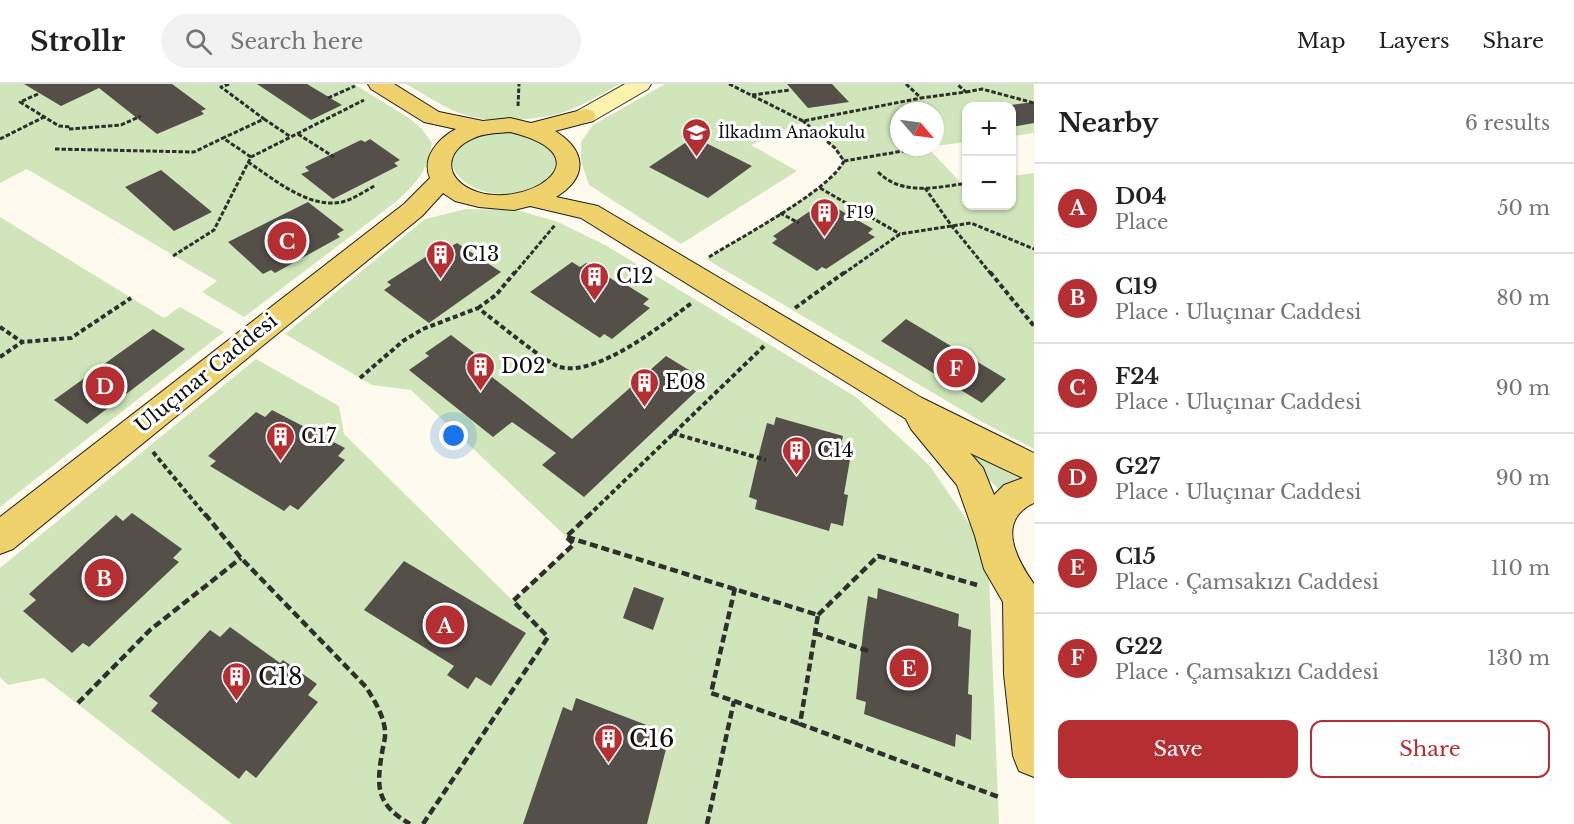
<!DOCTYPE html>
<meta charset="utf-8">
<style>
:root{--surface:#fff;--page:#f2f2f2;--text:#222;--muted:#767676;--line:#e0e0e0;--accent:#b42e32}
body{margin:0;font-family:"Libre Baskerville",serif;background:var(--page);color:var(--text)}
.controls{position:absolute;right:18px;top:18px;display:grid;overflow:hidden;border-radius:12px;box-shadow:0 2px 4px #0004}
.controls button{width:54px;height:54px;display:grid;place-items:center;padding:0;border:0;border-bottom:2px solid var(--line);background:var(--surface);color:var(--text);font:30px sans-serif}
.compass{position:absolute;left:890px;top:18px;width:54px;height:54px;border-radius:50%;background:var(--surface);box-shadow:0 2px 4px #0004;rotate:118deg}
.you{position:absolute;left:454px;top:352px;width:21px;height:21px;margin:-15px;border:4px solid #fff;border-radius:50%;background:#1a73e8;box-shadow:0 0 0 9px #1a73e833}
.badge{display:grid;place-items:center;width:39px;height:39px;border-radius:50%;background:var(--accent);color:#fff;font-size:20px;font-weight:700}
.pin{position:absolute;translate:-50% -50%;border:3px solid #fff;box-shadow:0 2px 6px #0006}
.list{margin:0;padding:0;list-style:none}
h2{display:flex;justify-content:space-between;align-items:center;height:78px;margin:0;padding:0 24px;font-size:26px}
h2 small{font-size:20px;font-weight:400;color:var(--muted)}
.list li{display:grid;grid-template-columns:39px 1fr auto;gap:18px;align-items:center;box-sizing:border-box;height:90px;padding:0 24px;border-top:2px solid var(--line)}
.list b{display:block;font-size:22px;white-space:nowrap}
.list p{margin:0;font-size:20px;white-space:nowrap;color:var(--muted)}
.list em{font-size:20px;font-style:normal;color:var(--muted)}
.actions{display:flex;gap:12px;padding:18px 24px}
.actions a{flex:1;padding:14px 0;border:2px solid var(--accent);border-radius:12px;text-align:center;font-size:21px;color:var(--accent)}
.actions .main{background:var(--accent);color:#fff}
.icon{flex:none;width:33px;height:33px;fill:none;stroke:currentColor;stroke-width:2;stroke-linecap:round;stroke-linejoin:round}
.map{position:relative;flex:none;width:1034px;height:740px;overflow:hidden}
header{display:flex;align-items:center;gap:36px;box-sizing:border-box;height:84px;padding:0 30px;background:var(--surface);border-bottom:2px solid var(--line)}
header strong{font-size:28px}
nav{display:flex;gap:33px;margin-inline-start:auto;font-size:21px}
.search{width:420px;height:54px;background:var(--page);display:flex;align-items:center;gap:15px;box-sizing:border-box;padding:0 21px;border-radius:33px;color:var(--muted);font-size:22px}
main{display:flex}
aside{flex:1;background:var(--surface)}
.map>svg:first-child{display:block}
</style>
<header>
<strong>Strollr</strong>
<div class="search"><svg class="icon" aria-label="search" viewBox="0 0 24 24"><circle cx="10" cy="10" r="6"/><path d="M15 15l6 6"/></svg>Search here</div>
<nav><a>Map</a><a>Layers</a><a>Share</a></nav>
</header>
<main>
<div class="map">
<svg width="1034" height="740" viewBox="0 0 1034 740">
<rect width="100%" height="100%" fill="#fefbee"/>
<path fill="#d0e6ba" d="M0,0H354L409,34L422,45L432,59C427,88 418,97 397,117L244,233L202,208L217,197L27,85L0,99Z
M406,0H620C601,10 581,23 561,29C541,36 499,38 478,34C452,30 428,12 406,0Z
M665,0H1034V49L1012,52L1011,22H966V58L935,62V27H899V63H930L928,64L962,100L966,99V122H1011L1012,92L1034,89V365L984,339L706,175L820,104L839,87L843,77L835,64L803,38L751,61L797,87L681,160L589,101L581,77V58L593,41Z
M501,48C519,49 556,55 556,78C557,88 550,94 542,99C480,138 398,62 501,48Z
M466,125L517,126L558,138L607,162L856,313L930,382L988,467L999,740H232L44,594L8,601L0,593V484L256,275L339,322L344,350L513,517L574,460L411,306L372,301L285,250L425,135Z
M0,133L164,234L180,223L224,248L0,423Z
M936,341L1032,394L1005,412Z"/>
<path fill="#554f4a" d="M24,0H172L206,25L201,27L204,30L157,50L99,4L61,22Z
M257,0H307L342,21L311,36Z
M787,0H832L849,18L808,24Z
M1034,18V39L1011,43V21Z
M694,53L752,82L708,114L649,83Z
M370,55L400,76L394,79L398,82L333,115L301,90L309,87L305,83L361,56L365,58Z
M161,86L212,128L174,147L125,103Z
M308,118L344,146L337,150L340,153L275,189L271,186L263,190L228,158Z
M828,119L873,145L868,149L875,153L826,185L822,183L817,187L772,159L777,155L773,152L819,121L823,123Z
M457,159L501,188L429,239L384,206L391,201L387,198L424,174L446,160L450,163Z
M572,178L580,183L586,179L623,202L625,200L649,215L643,220L650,224L612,255L604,250L600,254L530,208Z
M906,235L1006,295L982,319L881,257Z
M153,245L185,265L87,340L54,316Z
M451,251L477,271L470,276L572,355L666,272L707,297L584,413L542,381L556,369L512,338L493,353L409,286L429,272L425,269Z
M272,326L345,364L338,372L345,376L298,426L290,421L284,427L210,382L216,377L208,372L256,328L265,333Z
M776,333L843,352L841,361L852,364L844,410L848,411L843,442L831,439L829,447L755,425L757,416L749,413L760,366L767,339L774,341Z
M132,429L182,465L173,474L179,478L89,563L83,559L72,569L23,527L36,516L29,510L116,431L123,437Z
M404,477L526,549L491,602L476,593L468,605L447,591L454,582L364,526Z
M634,503L664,514L653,546L623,534Z
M878,504L959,530L958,542L971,546L968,610L972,611L971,656L956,650L955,663L864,630L866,618L856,615L863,549L868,512L877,515Z
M230,543L280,579L283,576L317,600L308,611L318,618L256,694L246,686L239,695L151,627L158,619L149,612L210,546L220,553Z
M576,614L657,645L652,660L666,665L647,740H523L563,623L572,627Z"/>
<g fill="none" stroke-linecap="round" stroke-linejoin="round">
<defs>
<path id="secondary" d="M625,0H651L648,5L593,37L585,39L577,37L574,32L577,27Z"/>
<path id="primary" d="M368,0H394L439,28L483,37L510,34L531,39L585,25L593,27L596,32L593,37L555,47C586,66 589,93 556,113L598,122L922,314L1034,369V419C995,437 1017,476 1034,500V693L1019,687L1013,672L1004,590L1003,518L984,485L975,452L957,401L911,345L906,335L581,134L530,122L514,126L479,123L455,117L443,109L422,132L13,465L0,470V433L404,120L430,94C421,73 439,54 456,45L424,38L371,5ZM510,48C613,73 521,130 470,105C442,91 447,65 474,54C485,49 498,49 510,48ZM970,369L1023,394L1004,401L994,411L983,384Z"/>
</defs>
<use href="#secondary" stroke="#2f2f2f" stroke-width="2"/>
<use href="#primary" stroke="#1e1e1e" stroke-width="2"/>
<path stroke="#2f2f2f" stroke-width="3" stroke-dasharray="4.5 2" stroke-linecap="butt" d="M229,0L221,3L264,35L223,54L251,73
M729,0L803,37L921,14
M906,0L921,14L966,8L957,0
M966,8L982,5L1034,19
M38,10L20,18L59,42L71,43
M752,11L790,6
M328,14L355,2
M518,22L519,0
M264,35L291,53
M69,45L121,41L141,32
M298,50L334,73
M0,55L44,33
M55,65L194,68L223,54
M844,77L927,63
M248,78C274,95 308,125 342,118C354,115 365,107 376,101
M878,88C901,111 933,104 962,100
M820,104L900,150
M925,104L951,141L991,190
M780,129L799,139
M173,172L214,146L251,73L364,16
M709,173C741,153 829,107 844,77L835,64L803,37
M514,190L555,141
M843,190L900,150L971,139L1034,165"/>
<path stroke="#2f2f2f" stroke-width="4" stroke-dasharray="5 3" stroke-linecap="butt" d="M990,188L1034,242
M478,224L496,211L515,188
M795,224L845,188
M0,243L22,258
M0,273L22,258L71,254L131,214
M360,294L403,257L423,245L478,224C493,235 547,280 560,283C598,293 663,240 693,218
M672,349L766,376
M153,368L206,432
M588,432L764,262"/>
<path stroke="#2f2f2f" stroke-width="4.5" stroke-dasharray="8 4" stroke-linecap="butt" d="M205,430L241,474L366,603C374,616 383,630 385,646C386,654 383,661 382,669C376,704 377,721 410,740
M567,453L818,531L800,640L999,713
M735,504L711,609L800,640
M818,531L878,472L977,501
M815,549L871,568
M78,619L150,546L241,474
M423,740L548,553L513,517L574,460L566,453L590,430
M707,740L734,617"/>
<use href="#secondary" fill="#faf2ad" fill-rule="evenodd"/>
<use href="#primary" fill="#f0d26c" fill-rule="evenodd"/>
</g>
<defs>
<symbol id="school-pin" viewBox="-11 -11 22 30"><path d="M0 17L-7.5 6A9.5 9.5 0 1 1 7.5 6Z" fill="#b42e32" stroke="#fff"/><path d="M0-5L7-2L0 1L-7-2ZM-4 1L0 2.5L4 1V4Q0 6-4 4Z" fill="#fff"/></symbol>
<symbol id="building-pin" viewBox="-11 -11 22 30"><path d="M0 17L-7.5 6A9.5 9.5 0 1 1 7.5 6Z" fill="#b42e32" stroke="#fff"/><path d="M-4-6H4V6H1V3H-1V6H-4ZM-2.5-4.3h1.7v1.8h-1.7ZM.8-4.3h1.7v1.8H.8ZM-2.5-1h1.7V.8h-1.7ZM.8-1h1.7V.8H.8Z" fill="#fff"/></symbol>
</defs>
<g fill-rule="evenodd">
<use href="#school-pin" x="680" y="32" width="33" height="45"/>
<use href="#building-pin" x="808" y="112" width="33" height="45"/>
<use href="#building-pin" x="424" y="154" width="33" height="45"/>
<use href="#building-pin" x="578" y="176" width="33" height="45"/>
<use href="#building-pin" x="464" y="266" width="33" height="45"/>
<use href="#building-pin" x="628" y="282" width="33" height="45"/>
<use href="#building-pin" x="264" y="336" width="33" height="45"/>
<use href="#building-pin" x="780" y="350" width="33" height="45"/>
<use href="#building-pin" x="220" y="576" width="33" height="45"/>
<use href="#building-pin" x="592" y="638" width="33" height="45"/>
</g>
<g text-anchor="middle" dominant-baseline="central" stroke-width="6" stroke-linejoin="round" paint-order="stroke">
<g font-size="16" fill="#0d0d0d" stroke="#fff" text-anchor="start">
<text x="718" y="48">İlkadım Anaokulu</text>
<text x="846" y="128">F19</text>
</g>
<g font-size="20" fill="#0d0d0d" stroke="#fff" text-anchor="start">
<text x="462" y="170">C13</text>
<text x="616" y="192">C12</text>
<text x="501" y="282">D02</text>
<text x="665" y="298">E08</text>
<text x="301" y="352">C17</text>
<text x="817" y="366">C14</text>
</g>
<g font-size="20" fill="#0d0d0d" stroke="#fff">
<text transform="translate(206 289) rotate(-39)">Uluçınar Caddesi</text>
</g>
<g font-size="24" fill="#0d0d0d" stroke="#fff" text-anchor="start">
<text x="258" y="592">C18</text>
<text x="629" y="654">C16</text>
</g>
</g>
</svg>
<div class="controls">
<button>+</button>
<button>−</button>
</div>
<svg class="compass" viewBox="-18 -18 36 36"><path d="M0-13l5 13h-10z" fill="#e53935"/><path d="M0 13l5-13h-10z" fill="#767676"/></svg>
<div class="you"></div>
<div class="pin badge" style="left:445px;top:541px">A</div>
<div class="pin badge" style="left:104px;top:494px">B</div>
<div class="pin badge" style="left:287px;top:157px">C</div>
<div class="pin badge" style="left:105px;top:302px">D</div>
<div class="pin badge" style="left:909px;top:584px">E</div>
<div class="pin badge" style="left:956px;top:284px">F</div>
</div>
<aside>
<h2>Nearby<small>6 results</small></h2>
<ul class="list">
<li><span class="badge">A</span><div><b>D04</b><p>Place</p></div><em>50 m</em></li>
<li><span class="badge">B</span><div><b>C19</b><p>Place · Uluçınar Caddesi</p></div><em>80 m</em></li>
<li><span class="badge">C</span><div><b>F24</b><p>Place · Uluçınar Caddesi</p></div><em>90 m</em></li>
<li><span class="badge">D</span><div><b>G27</b><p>Place · Uluçınar Caddesi</p></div><em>90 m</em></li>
<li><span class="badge">E</span><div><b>C15</b><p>Place · Çamsakızı Caddesi</p></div><em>110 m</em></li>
<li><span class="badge">F</span><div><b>G22</b><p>Place · Çamsakızı Caddesi</p></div><em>130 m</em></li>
</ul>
<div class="actions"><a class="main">Save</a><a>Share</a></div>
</aside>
</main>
